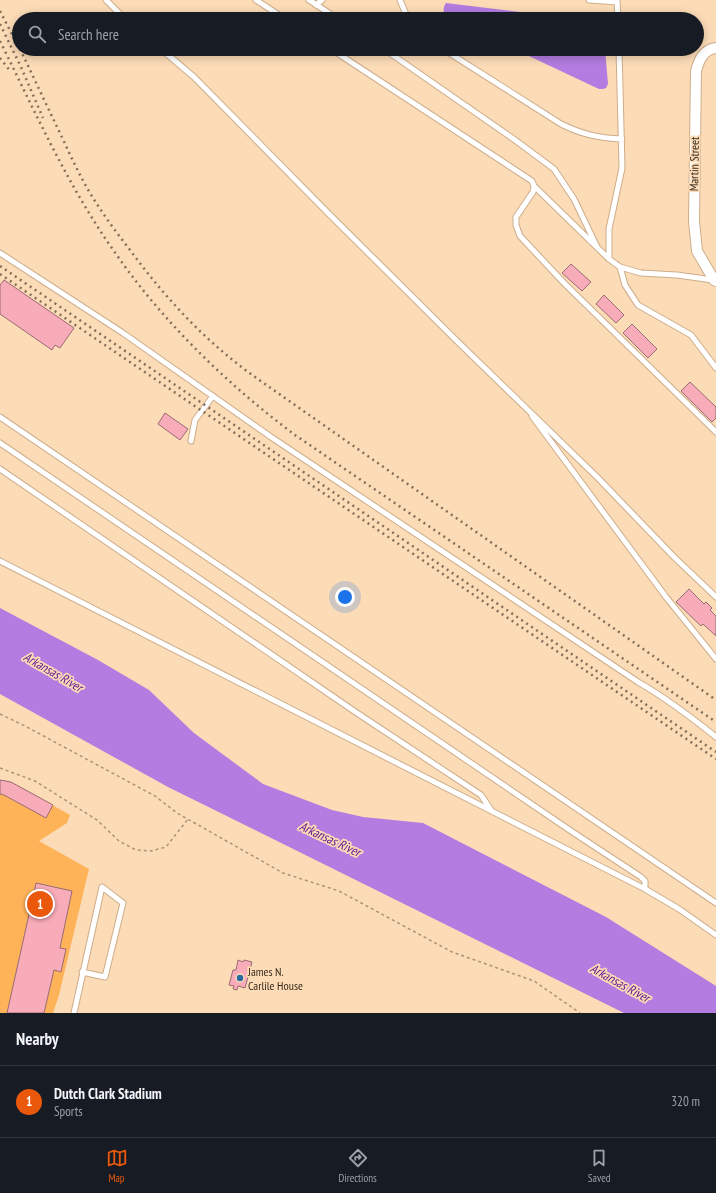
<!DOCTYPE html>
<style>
:root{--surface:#171b24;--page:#20242c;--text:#f1f3f6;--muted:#9ea1a6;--line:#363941;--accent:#ea580c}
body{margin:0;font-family:"PT Sans Narrow",sans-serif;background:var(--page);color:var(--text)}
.you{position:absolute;left:345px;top:597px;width:14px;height:14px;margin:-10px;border:3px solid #fff;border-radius:50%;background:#1a73e8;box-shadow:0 0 0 6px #1a73e833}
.badge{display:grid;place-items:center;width:26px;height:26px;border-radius:50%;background:var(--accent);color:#fff;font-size:13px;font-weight:700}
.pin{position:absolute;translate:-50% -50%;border:2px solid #fff;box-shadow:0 1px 4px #0006}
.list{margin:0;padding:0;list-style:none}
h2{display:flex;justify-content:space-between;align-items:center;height:52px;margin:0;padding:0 16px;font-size:17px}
h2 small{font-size:13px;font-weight:400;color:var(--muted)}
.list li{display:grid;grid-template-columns:26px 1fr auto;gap:12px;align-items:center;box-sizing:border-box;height:72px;padding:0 16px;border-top:1px solid var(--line)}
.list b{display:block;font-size:15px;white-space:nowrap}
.list p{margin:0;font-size:13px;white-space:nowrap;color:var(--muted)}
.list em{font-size:13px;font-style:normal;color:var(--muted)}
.icon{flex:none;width:22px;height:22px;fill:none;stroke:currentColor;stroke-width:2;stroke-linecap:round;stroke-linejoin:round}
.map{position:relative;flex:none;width:716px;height:1013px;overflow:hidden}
.search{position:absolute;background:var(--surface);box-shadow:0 2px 10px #0003;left:12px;right:12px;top:12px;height:44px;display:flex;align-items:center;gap:10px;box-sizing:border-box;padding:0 14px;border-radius:22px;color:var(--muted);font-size:15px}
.sheet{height:124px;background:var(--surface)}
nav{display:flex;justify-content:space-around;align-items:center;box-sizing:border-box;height:56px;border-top:1px solid var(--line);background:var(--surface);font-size:11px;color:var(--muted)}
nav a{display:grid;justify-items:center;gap:2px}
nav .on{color:var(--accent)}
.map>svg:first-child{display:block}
</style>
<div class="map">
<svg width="716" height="1013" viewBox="0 0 716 1013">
<rect width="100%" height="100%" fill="#fcdbb7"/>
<path fill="#ffb359" d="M0,780L11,782L70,815L67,823L39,841L89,869L59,995L53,1013H0Z"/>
<path fill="#b37ce0" d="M446,3L578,19H450C443,16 442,8 446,3Z
M514,49H605L608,84L606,88L603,89H599Z
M0,608L98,660L149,690L194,733L263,784L332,810L363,817L423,823L606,917L716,986V1013H624L168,787L0,694Z"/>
<path fill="#f8abb8" stroke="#996b72" d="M571,264L591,282L582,291L562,273Z
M4,280L74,328L60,348L55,345L52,350L0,314V285Z
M604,295L624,315L616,323L596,304Z
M632,324L657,349L648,358L623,333Z
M690,382L716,407V418L712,422L681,391Z
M165,413L188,429L180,440L158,424Z
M689,589L704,604L706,602L712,608L710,610L716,616V636L703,624L701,626L676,602Z
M0,780L11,782L53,805L46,818L4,795L0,794Z
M36,883L72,891L60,948L66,949L61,972L54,970L44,1013H7Z
M238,960L243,962L244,960L252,962L245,988L238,986L237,990L233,989L234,986L229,985L233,970H236Z"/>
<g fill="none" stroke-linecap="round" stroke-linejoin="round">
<defs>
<path id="service" d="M106,0L125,19
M256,0L285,19
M309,0L338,19
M400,0L408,19
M589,0L617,2
M617,0L618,19
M316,5L322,0
M161,49L194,77L329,214L460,344L598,478L674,557L716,597
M331,49L532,181L534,186L533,192L516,217V225L520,236L564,283L716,432
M384,49L515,140L554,169L574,199L597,247
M443,49L561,124C581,134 598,138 622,139
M534,186L609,259L620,267L641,273L677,275L713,280
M0,253L123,333L271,437L638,682C666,698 691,717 716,737
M609,259V229L622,168L619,49
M620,267L625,285L638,305L691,335L716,368
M532,416L666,597L716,659
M0,417L716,903
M191,441L195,420L213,396
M0,443L574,833L641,877L645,881V889
M0,469L357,713L481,795L491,810
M0,561L645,889L679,909L716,935
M74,1013L102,887L123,903L105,977L82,972"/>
<path id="minor" d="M716,48C703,50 699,60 696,71L694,221L697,251L714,280L716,281"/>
</defs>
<use href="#service" stroke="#cdad8b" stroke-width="7"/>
<use href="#minor" stroke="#cdad8b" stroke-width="12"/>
<path stroke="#ac9378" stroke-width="1.5" stroke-dasharray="3 3" stroke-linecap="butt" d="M0,714L25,726L155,796L177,813L283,873L339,891L452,952L534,981L580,1013
M0,768L35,781L97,820L119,841L136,850L151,851L166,847L188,819"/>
<use href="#service" stroke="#fff" stroke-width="5"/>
<use href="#minor" stroke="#fff" stroke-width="10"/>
<path stroke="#846f59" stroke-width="2.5" stroke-dasharray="2 4" stroke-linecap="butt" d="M0,11L19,48
M0,24L21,67L43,118
M0,41C36,114 69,188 116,254C164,323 228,385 295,435L716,722
M20,49C33,76 46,104 59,131C69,152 78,173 90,193C102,213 116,232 130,250C166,299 206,342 255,377L716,700
M0,58L11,72
M0,266L716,752
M0,274L716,759"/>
</g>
<circle fill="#2b6aa0" stroke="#fcdbb7" stroke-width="1.5" cx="240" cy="978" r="4"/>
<g text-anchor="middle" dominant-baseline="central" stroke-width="3.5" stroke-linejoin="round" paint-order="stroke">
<g font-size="12" fill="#372a1c" stroke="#fcdbb7">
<text transform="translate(694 164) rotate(-89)">Martin Street</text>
</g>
<g font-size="12" fill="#372a1c" stroke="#fcdbb7" text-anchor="start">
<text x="248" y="971">James N.<tspan x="248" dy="14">Carlile House</tspan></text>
</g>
<g font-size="13" font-style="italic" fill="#671e94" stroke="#fcdbb7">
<text transform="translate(53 672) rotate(30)">Arkansas River</text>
<text transform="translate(330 839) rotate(25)">Arkansas River</text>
<text transform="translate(620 983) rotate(29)">Arkansas River</text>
</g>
</g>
</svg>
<div class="you"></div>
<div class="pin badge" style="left:40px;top:904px">1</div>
<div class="search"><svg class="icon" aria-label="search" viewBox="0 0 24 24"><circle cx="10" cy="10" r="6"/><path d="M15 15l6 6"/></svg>Search here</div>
</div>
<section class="sheet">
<h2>Nearby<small></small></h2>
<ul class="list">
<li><span class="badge">1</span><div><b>Dutch Clark Stadium</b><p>Sports</p></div><em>320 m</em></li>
</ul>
</section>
<nav>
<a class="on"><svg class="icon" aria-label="map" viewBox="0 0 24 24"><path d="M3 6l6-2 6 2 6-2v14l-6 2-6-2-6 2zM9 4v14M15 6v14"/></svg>Map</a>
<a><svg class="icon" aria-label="directions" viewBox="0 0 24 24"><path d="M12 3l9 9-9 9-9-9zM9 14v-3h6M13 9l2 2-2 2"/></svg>Directions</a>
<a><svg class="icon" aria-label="saved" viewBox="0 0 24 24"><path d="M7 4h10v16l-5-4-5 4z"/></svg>Saved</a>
</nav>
